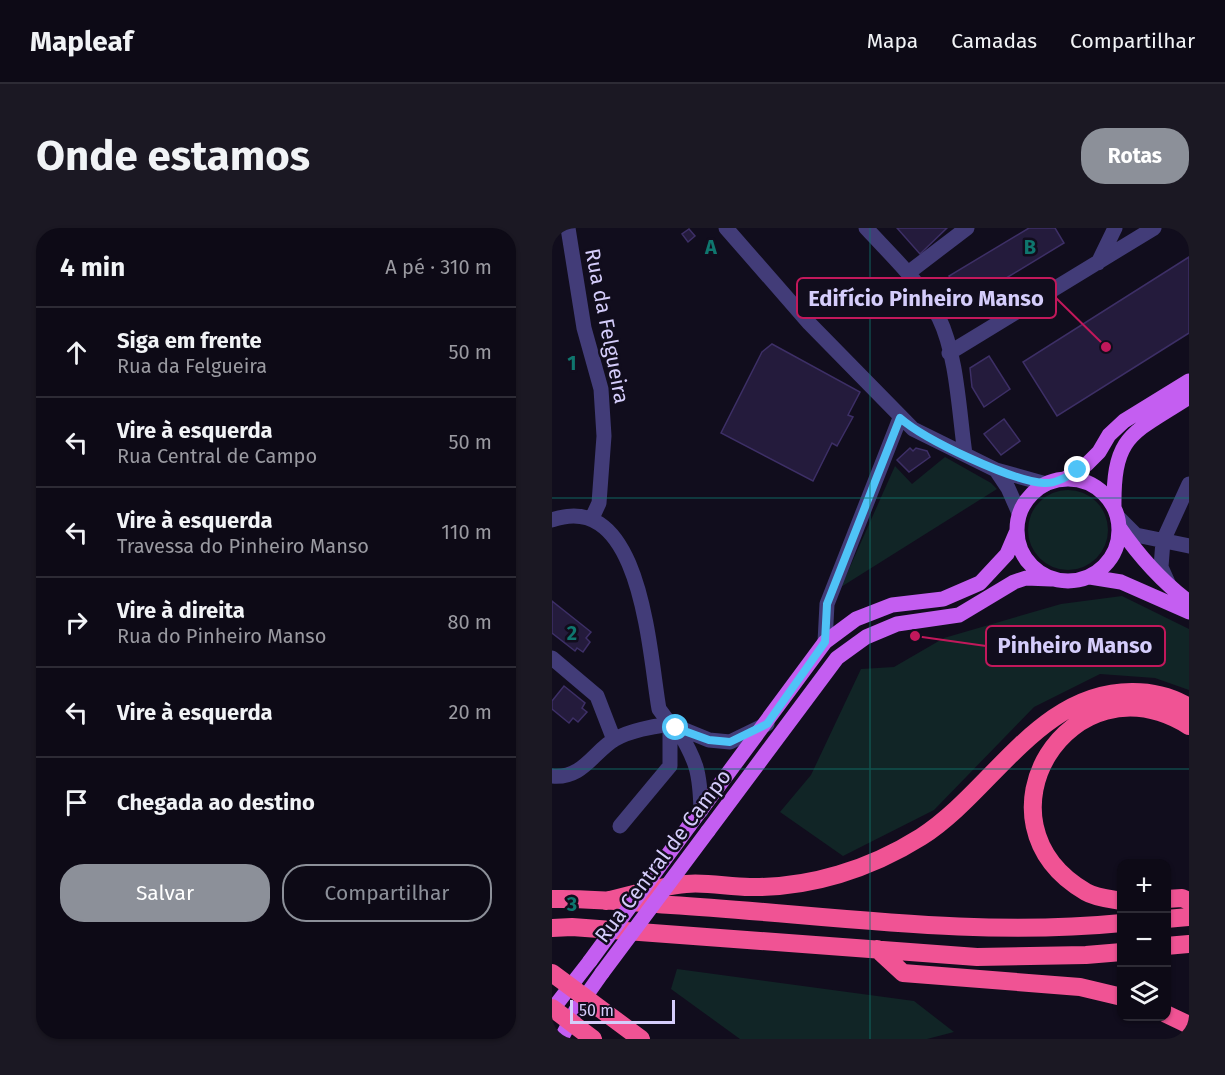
<!DOCTYPE html>
<html lang="pt">
<meta charset="utf-8">
<style>
:root{--surface:#0d0a16;--page:#1b1823;--text:#f1f3f6;--muted:#9a9aa1;--line:#2d2b35;--accent:#8c9099}
body{margin:0;font-family:"Fira Sans",sans-serif;background:var(--page);color:var(--text)}
.controls{position:absolute;right:18px;bottom:18px;display:grid;overflow:hidden;border-radius:12px;box-shadow:0 2px 4px #0004}
.controls button{width:54px;height:54px;display:grid;place-items:center;padding:0;border:0;border-bottom:2px solid var(--line);background:var(--surface);color:var(--text);font:30px sans-serif}
.scale{position:absolute;left:18px;bottom:15px;width:105px;box-sizing:border-box;padding-left:6px;border:3px solid #d5cdfb;border-top:0;font-size:16px;line-height:21px;white-space:nowrap;color:#d5cdfb;-webkit-text-stroke:4px #110d1d;paint-order:stroke}
.stop{position:absolute;width:18px;height:18px;margin:-14px;border:4px solid #4fc3f7;border-radius:50%;background:#fff}
.stop.end{background:#4fc3f7;border-color:#fff;box-shadow:0 2px 6px #0008}
.list{margin:0;padding:0;list-style:none}
h2{display:flex;justify-content:space-between;align-items:center;height:78px;margin:0;padding:0 24px;font-size:26px}
h2 small{font-size:20px;font-weight:400;color:var(--muted)}
.list li{display:grid;grid-template-columns:39px 1fr auto;gap:18px;align-items:center;box-sizing:border-box;height:90px;padding:0 24px;border-top:2px solid var(--line)}
.list b{display:block;font-size:22px;white-space:nowrap}
.list p{margin:0;font-size:20px;white-space:nowrap;color:var(--muted)}
.list em{font-size:20px;font-style:normal;color:var(--muted)}
.actions{display:flex;gap:12px;padding:18px 24px}
.actions a{flex:1;padding:14px 0;border:2px solid var(--accent);border-radius:24px;text-align:center;font-size:21px;color:var(--accent)}
.actions .main{background:var(--accent);color:#fff}
.icon{flex:none;width:33px;height:33px;fill:none;stroke:currentColor;stroke-width:2;stroke-linecap:round;stroke-linejoin:round}
.map{position:relative;flex:none;width:637px;height:811px;overflow:hidden;border-radius:24px}
header{display:flex;align-items:center;gap:36px;box-sizing:border-box;height:84px;padding:0 30px;background:var(--surface);border-bottom:2px solid var(--line)}
header strong{font-size:28px}
nav{display:flex;gap:33px;margin-inline-start:auto;font-size:21px}
.intro{display:flex;align-items:center;justify-content:space-between;box-sizing:border-box;height:144px;padding:0 36px}
h1{margin:0;font-size:42px}
.button{padding:15px 27px;border-radius:24px;background:var(--accent);color:#fff;font-size:21px;font-weight:700}
main{display:flex;gap:36px;padding:0 36px}
aside{flex:1;background:var(--surface);border-radius:24px;box-shadow:0 2px 4px #0004}
.map>svg:first-child{display:block}
</style>
<header>
<strong>Mapleaf</strong>
<nav><a>Mapa</a><a>Camadas</a><a>Compartilhar</a></nav>
</header>
<div class="intro"><h1>Onde estamos</h1><a class="button">Rotas</a></div>
<main>
<aside>
<h2>4 min<small>A pé · 310 m</small></h2>
<ul class="list">
<li><svg class="icon" aria-label="ahead" viewBox="0 0 24 24"><path d="M12 20V5M6 11l6-6 6 6"/></svg><div><b>Siga em frente</b><p>Rua da Felgueira</p></div><em>50 m</em></li>
<li><svg class="icon" aria-label="left" viewBox="0 0 24 24"><path d="M17 20v-9H6M10 6l-5 5 5 5"/></svg><div><b>Vire à esquerda</b><p>Rua Central de Campo</p></div><em>50 m</em></li>
<li><svg class="icon" aria-label="left" viewBox="0 0 24 24"><path d="M17 20v-9H6M10 6l-5 5 5 5"/></svg><div><b>Vire à esquerda</b><p>Travessa do Pinheiro Manso</p></div><em>110 m</em></li>
<li><svg class="icon" aria-label="right" viewBox="0 0 24 24"><path d="M7 20v-9h11M14 6l5 5-5 5"/></svg><div><b>Vire à direita</b><p>Rua do Pinheiro Manso</p></div><em>80 m</em></li>
<li><svg class="icon" aria-label="left" viewBox="0 0 24 24"><path d="M17 20v-9H6M10 6l-5 5 5 5"/></svg><div><b>Vire à esquerda</b></div><em>20 m</em></li>
<li><svg class="icon" aria-label="arrive" viewBox="0 0 24 24"><path d="M6 21V4h12l-3 4 3 4H6"/></svg><div><b>Chegada ao destino</b></div></li>
</ul>
<div class="actions"><a class="main">Salvar</a><a>Compartilhar</a></div>
</aside>
<div class="map">
<svg width="637" height="811" viewBox="0 0 637 811">
<rect width="100%" height="100%" fill="#110d1d"/>
<path fill="#112526" d="M393,229L439,255L445,261L289,359L343,238L360,256Z
M476 302a40 40 0 1 1 80 0a40 40 0 1 1-80 0Z
M570,368L637,401V462L603,450L548,446L482,479L382,582L291,628L228,584L259,547L309,441L342,439L392,410L509,376Z
M125,741L362,773L402,804L375,811H188L119,761Z"/>
<path fill="#241b3c" stroke="#3d2f66" stroke-width="1.5" d="M345,0H395L368,26Z
M477,0H503L512,15L413,75L397,48Z
M137,1L143,8L136,14L130,6Z
M637,29V105L505,188L471,134Z
M220,116L308,164L296,187L301,189L285,218L280,215L261,253L169,205L210,124Z
M437,128L458,161L432,179L420,159L418,140Z
M452,191L468,213L449,227L432,206Z
M358,220L361,223L364,220L375,223L378,229L357,244L345,232Z
M0,373L39,404L34,410L38,414L31,424L25,420L23,423L0,405Z
M12,458L33,475L30,480L35,484L26,494L21,490L17,495L0,481V473Z"/>
<g fill="none" stroke-linecap="round" stroke-linejoin="round">
<path stroke="#423c78" stroke-width="15" d="M16,0L32,100L49,161L52,208L47,275L40,290
M174,0L257,95L361,201L444,242L494,256
M314,0C340,28 370,56 387,90C405,127 407,184 413,226
M546,35L563,0
M356,45L415,0
M397,125L602,0
M444,242L456,260L467,285
M566,289L584,307L637,318
M0,292C90,260 97,425 107,481L118,496L157,512L178,514L215,496
M617,357L609,339L611,313L637,256
M273,414L275,376L348,190
M0,430L45,468L62,512
M125,500C145,534 148,544 149,583
M0,548C31,551 41,524 63,511C80,502 99,499 118,496V538L68,598"/>
<path stroke="#c45ef1" stroke-width="15" d="M465 302a51 51 0 1 1 102 0a51 51 0 1 1-102 0Z
M513,251L535,236L547,224L557,207L572,193L637,153
M562,280C561,206 580,206 637,169
M567,299C587,328 609,353 637,374
M538,349L569,354L637,384
M137,598L273,414L304,391L340,377L391,371L428,355L455,326L464,305
M156,603L285,430L314,409L345,396L407,387L462,354L474,350L499,351
M0,782L38,733
M9,811L24,782L50,745"/>
<path stroke="#f05394" stroke-width="18" d="M0,671C39,670 79,674 119,677C269,686 419,710 570,695
M614,671L630,670L637,673
M54,673C80,667 108,658 134,656C155,654 177,659 198,659C258,660 318,641 369,609C440,564 487,463 581,464C601,464 620,469 637,479
M570,673C559,671 544,670 534,664C414,594 518,424 637,498
M614,691L637,689
M0,700L20,699L425,729L534,727L570,724
M614,718L637,716
M325,721L351,745L528,759L570,769
M614,786L637,797"/>
<path stroke="#c45ef1" stroke-width="15" d="M38,733L137,598
M50,745L156,603"/>
<path stroke="#f05394" stroke-width="18" d="M0,745L89,811
M0,780L41,811"/>
</g>
<g fill="none" stroke-linecap="round" stroke-linejoin="round">
<path stroke="#4fc3f7" stroke-width="8" d="M124,500L157,512L178,514L215,496L273,414L275,376L348,190C373,212 460,253 492,255C504,256 517,248 526,242"/>
</g>
<path fill="none" stroke="#0f766e" stroke-width="1.5" stroke-opacity="0.55" d="M318,0V811M0,270H637M0,541H637"/>
<g text-anchor="middle" dominant-baseline="central" stroke-width="5" stroke-linejoin="round" paint-order="stroke">
<g font-size="21" fill="#d5cdfb" stroke="#110d1d">
<text transform="translate(55 98) rotate(79)">Rua da Felgueira</text>
<text transform="translate(111 628) rotate(-53)">Rua Central de Campo</text>
</g>
</g>
<g font-size="20" text-anchor="middle" font-weight="bold" fill="#0f766e" stroke="#110d1d" stroke-width="5" stroke-linejoin="round" paint-order="stroke">
<text x="159" y="26">A</text>
<text x="478" y="26">B</text>
<text x="20" y="142">1</text>
<text x="20" y="412">2</text>
<text x="20" y="683">3</text>
</g>
<path fill="none" stroke="#c2185b" stroke-width="2" d="M554 119L504 70M363 408L434 418"/>
<g fill="#c2185b" stroke="#110d1d" stroke-width="2">
<circle cx="554" cy="119" r="6"/>
<circle cx="363" cy="408" r="6"/>
</g>
<g fill="#110d1d" stroke="#c2185b" stroke-width="2">
<rect x="245" y="50" width="259" height="40" rx="6"/>
<rect x="434" y="398" width="179" height="40" rx="6"/>
</g>
<g font-size="22" text-anchor="middle" font-weight="bold" fill="#d5cdfb">
<text x="374" y="78">Edifício Pinheiro Manso</text>
<text x="523" y="425">Pinheiro Manso</text>
</g>
</svg>
<div class="controls">
<button>+</button>
<button>−</button>
<button><svg class="icon" aria-label="layers" viewBox="0 0 24 24"><path d="M12 4l9 5-9 5-9-5zM3 14l9 5 9-5"/></svg></button>
</div>
<div class="scale">50 m</div>
<div class="stop" style="left:124px;top:500px"></div>
<div class="stop end" style="left:526px;top:242px"></div>
</div>
</main>
